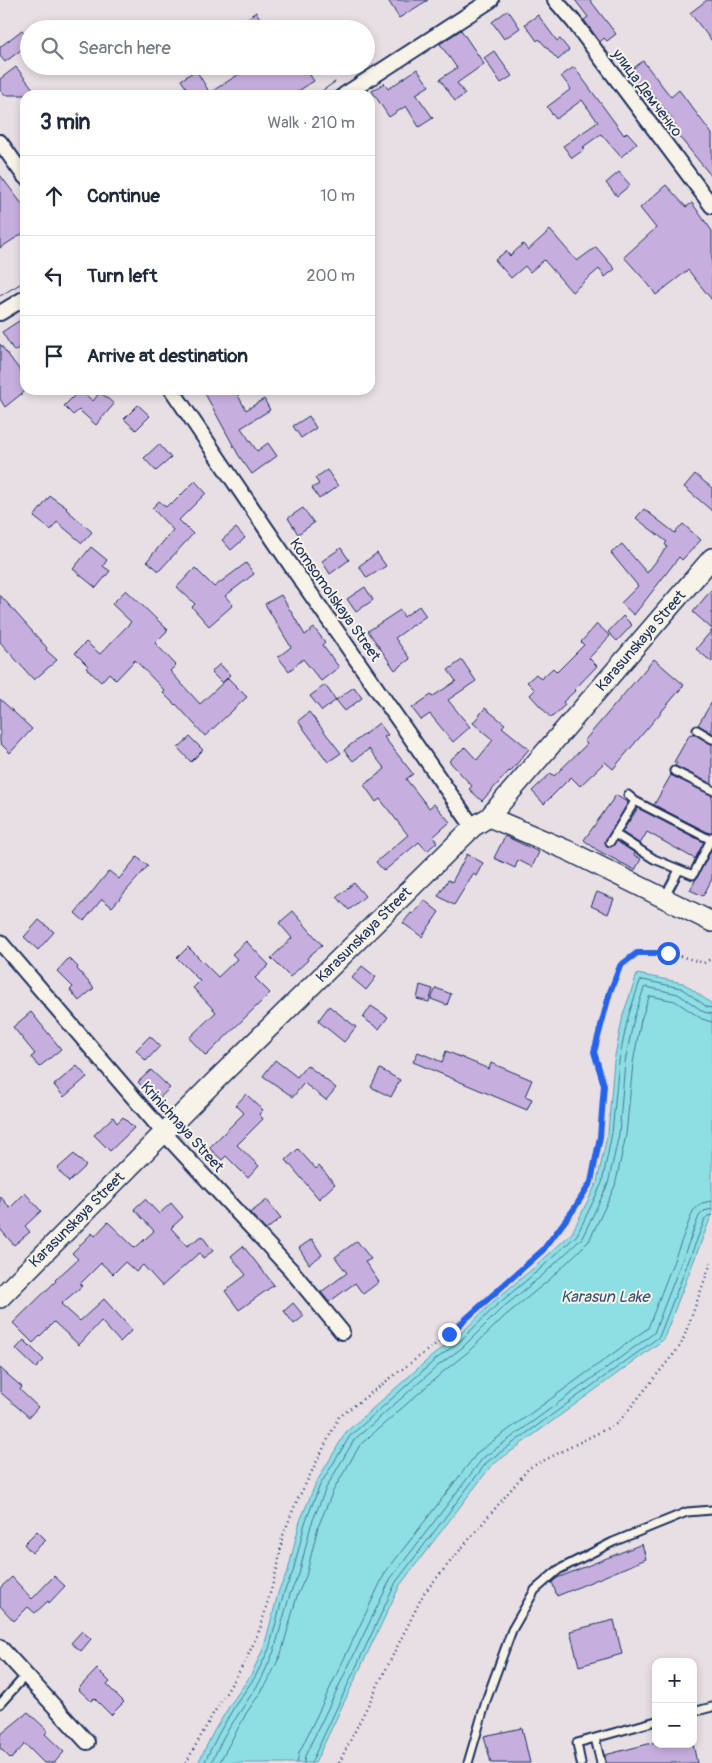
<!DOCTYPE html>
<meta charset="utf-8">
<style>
:root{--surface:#fff;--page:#f2f2f3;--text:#1f2937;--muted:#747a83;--line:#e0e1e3}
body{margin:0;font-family:Pangolin,sans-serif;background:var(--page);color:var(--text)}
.controls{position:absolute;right:15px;bottom:15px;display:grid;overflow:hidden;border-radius:10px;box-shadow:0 2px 8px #0003}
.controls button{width:45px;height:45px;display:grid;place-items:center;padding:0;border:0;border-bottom:1px solid var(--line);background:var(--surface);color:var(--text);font:25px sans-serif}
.stop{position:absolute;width:15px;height:15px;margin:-11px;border:4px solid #2563eb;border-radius:50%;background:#fff}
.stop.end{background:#2563eb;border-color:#fff;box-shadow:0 1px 5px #0008}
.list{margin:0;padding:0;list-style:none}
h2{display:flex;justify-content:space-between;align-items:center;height:65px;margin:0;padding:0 20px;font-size:21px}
h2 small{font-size:16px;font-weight:400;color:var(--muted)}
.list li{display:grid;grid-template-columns:32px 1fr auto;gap:15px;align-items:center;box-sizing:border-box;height:80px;padding:0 20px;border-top:1px solid var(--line)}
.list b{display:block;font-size:19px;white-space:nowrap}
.list em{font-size:16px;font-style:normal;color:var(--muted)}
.icon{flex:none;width:28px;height:28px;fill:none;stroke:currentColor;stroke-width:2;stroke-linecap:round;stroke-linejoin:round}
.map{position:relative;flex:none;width:712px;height:1763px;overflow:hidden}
.search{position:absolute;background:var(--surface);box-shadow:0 2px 8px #0003;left:20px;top:20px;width:355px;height:55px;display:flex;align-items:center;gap:12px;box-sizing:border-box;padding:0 18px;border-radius:28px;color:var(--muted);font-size:19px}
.panel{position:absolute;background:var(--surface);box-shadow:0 2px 8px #0003;left:20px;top:90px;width:355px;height:305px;border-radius:15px}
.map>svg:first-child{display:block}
</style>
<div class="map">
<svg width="712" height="1763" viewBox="0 0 712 1763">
<rect width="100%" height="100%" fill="#e8dfe5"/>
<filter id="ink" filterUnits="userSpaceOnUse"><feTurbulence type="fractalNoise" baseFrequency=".02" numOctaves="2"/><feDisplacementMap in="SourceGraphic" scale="10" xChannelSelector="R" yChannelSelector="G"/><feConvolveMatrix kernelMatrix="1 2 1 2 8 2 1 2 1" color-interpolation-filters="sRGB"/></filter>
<g filter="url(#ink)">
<path fill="#8ddfe4" stroke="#5f99ae" d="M637,974L683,983L712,1004V1214L663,1340L491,1466L400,1585L315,1763H198L214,1731L232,1702L251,1675L264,1647L279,1590L288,1571L300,1521L316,1483L346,1432L432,1356L456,1338L494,1301L536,1266L572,1233L597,1182L608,1132L614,1061L623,1015Z"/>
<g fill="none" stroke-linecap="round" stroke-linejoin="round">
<path stroke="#497594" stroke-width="1" d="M204,1763L219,1733L236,1704L255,1677L269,1649L284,1592L293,1572L305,1523L320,1485L350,1436L435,1360L459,1342L497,1305L540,1269L577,1235L602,1183L612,1133L619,1061L628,1017L640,981L643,980L681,988L707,1007L712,1008
M211,1763L224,1736L261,1680L274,1651L290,1594L299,1574L311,1525L326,1488L354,1440L439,1365L463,1347L501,1309L544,1274L582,1238L608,1184L619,1134L625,1062L634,1018L644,988L647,987L678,994L704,1012L712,1014
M219,1763L247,1712L267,1683L281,1654L297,1596L306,1576L318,1527L333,1491L360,1445L444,1371L468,1352L506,1315L549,1280L589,1241L615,1186L626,1135L633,1063L641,1020L649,997L651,996L675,1001L702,1019L712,1022
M297,1763L299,1753L385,1573L478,1452L648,1328L693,1211L702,1203L712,1201
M304,1763L305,1756L391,1578L483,1458L654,1333L699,1216L704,1211L712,1209
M311,1763L396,1582L487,1462L659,1337L705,1219L708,1216L712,1215"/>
</g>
<path fill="#c6afde" stroke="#1b2f5e" d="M388,0H428L399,18Z
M575,0H590L616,34L607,41L604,38L600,42L584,20L588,17Z
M707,0H712V41L690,13Z
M508,10L520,28L504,39L492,22Z
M256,12L267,29H252L246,19Z
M538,15L557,41L560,39L569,50L558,60L539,39L537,41L525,24Z
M22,30L29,39V44L5,62L0,56V47Z
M461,30L484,64L457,83L465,94L455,101L440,79L457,68L440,44Z
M494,51L512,76L501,83L484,58Z
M643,61L671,97L679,90L712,134V177L677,134L680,132L672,121L673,120L651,92L645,96L627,73Z
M252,66H304L314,81L292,95H206Z
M16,67L38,95H4L0,90V79Z
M574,67L624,135L627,132L637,143L621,157L601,134L583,147L585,149L572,158L563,146L598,122L582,100L556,119L547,107L571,89L561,76Z
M417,69L429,86L416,94L433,118L419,127L406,106L389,117L372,91L384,83L388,89Z
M196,70L208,90L200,95H191L181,80Z
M619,172L630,185L617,196L606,183Z
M0,175L25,208V232L0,248Z
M666,185L686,207L692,203L712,231V300L688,270L656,295L649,285L624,257L656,228L640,208Z
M550,230L577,261L596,247L615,269L605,277L599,269L572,292L544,260L530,272L525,266L511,278L495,260L506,251L510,256L523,244L528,250Z
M25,317V344L14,351L2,332Z
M0,344L25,377V391L5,407L0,399Z
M80,390L93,401L100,392L114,404L96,425L79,410L73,415L64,406Z
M203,390H235L246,410L264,399L270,410L241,428L257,451L268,443L277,456L252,474L239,456Z
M138,405L150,416L136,430L124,419Z
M309,416L316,428L301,438L293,426Z
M159,444L171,458L156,471L144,458Z
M327,470L338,486L319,499L312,488L319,484L315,478Z
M695,474L712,488V511L684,487Z
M195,481L206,493L179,520L193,534L159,571L147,561L173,530L152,508L159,501L166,507L171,502L172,504Z
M50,496L67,508L66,509L92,532L82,543L57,522L51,530L34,517Z
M303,508L314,523L298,534L288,518Z
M644,509L675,533L683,524L701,540L682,560L679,557L634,615L621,603L638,586L611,553L622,544L647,573L667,547L665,544L667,542L636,518Z
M236,528L245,538L231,550L222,540Z
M91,547L107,560L103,566L110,571L96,588L73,569Z
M341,548L349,560L330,574L322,561Z
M377,553L386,566L367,578L359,566Z
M246,563L254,574L225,596L233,605L209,626L192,607L195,604L177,587L195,568L214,587Z
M365,587L373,600L356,612L347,599Z
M712,589V629L693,612Z
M126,590L168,630L155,643L176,665L170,671L200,704L228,678L247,697L205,736L176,704L175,705L163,693L165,691L135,660L116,680L109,673L101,682L86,668L88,666L75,653L86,642L100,654L131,622L112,604Z
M0,595L47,648L46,650L57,660L34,680L0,642Z
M281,595L305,635L314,628L325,642L322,645L339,667L321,681L303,659L289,671L278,657L291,647L265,604Z
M419,606L426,616L395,638L410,659L395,670L368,631L400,610L404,617Z
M623,616L632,625L617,641L608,632Z
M597,624L610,636L589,658L597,666L574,690L575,691L563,702L565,705L551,718L530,695L535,690L527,682L536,674L541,679L553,668L557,672L584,645L581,642Z
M712,630V662L696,649Z
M654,659L684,685L613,769L605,762L580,786L571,777L544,804L532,791L551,773L554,776L587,744L584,741Z
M462,660L476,681L448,700L470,727L453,742L430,714L421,720L412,708L431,695L432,697L456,681L448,670Z
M220,664L230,675L222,683L211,672Z
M325,685L336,700L322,711L310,696Z
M354,687L362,698L345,711L336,700Z
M0,699L32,729L10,753L0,743Z
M712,702V733L698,725Z
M485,708L505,724L502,727L529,749L510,772L509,771L482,801L469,789L472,786L449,761L465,747L477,760L493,740L473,723Z
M309,712L341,753L328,762L298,721Z
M379,723L388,735L384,737L413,774L406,779L429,808L434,804L450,822L433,837L437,842L427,851L419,842L384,871L376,862L408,835L380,799L376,802L364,785L385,769L369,749L353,761L344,750Z
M693,733L712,744V784L675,766L677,763L674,762L690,734L692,735Z
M190,737L203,750L191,762L178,748Z
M671,775L712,795V832L709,833L654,805Z
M616,795L628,803L605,842L607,846L610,847L617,841L635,853L634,855L641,859L635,870L597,850L584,840Z
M638,808L704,842L695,859L647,832L640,844L622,832Z
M505,836L539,852L532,867L518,860L515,868L494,858Z
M712,849V879L703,896L690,890Z
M467,854L483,863L476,876L473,874L454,905L438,896L448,880L452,882Z
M137,857L148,866L112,907L102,899L84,921L75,913L109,871L119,879Z
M354,883L365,896L349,910L337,897Z
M597,892L614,899L608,914L591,906Z
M424,900L439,912L422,937L403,923L411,913L413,914Z
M293,911L322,945L307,958L308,960L290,977L271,958L292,938L279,923Z
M39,920L54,932L38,950L24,937Z
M246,941L269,965L255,978L270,993L206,1056L189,1038L216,1012L193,988L200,981L177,958L188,947L218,977L237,959L232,954Z
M69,958L78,967L77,969L94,988L79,1001L70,990L73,987L57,971Z
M362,966L376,977L366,990L352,978Z
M420,985L433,989L429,1002L417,999Z
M436,988L451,994L447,1005L431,999Z
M329,1006L356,1027L344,1042L318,1021Z
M371,1006L388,1017L379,1029L363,1018Z
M31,1012L61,1049L39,1067L31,1057L35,1054L13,1027Z
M150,1036L160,1046L146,1061L136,1050Z
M446,1051L489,1069L491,1063L532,1080L525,1096L532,1099L527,1110L413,1062L418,1052L442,1062Z
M275,1060L297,1077L307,1065L336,1088L326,1100L304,1083L293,1097L263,1076Z
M77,1066L87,1077L64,1097L54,1085Z
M380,1069L400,1080L391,1097L371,1087Z
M151,1070L170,1088L156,1101L138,1082Z
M246,1094L263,1110L259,1114L263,1119L237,1145L259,1166L248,1178L226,1156L222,1160L209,1148L244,1113L236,1105Z
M113,1117L117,1123L123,1117L134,1128L110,1151L94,1135Z
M298,1149L316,1169L319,1166L335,1184L319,1199L286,1160Z
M74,1154L86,1166L69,1182L57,1169Z
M25,1193L41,1211L25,1226L30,1232L14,1245L0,1229V1196L10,1208Z
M145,1199L159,1214L171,1203L183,1217L171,1228L187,1246L202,1236L213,1251L203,1258L199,1253L162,1286L143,1265L136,1272L125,1262L113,1274L101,1263L80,1284L82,1286L61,1304L80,1321L104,1299L132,1330L120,1342L101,1321L79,1345L54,1322L33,1343L13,1323L56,1281L55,1280L78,1259L72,1253L92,1233L95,1236L108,1222L135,1248L154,1231L134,1209Z
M267,1200L281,1218L266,1230L250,1213Z
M312,1239L322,1255L309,1264L299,1248Z
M357,1241L371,1259L365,1262L379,1282L363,1294L355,1283L329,1302L321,1292L347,1273L335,1257Z
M243,1246L274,1285L239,1310L225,1291L246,1275L231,1256Z
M293,1303L304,1316L294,1324L284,1311Z
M24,1340L44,1360L36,1368L16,1349Z
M0,1368L22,1387L20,1390L38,1407L29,1417L0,1392Z
M37,1531L46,1540L32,1553L24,1544Z
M642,1544L646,1559L557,1596L552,1582L557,1578Z
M54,1576L65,1586L49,1603L48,1601L35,1613L28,1607L14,1621L0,1606V1588L12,1577L32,1599Z
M614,1620L622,1654L579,1666L570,1631Z
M82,1631L91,1639L81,1651L71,1643Z
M97,1669L110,1682L107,1685L124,1702L111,1715L94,1698L91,1701L78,1689Z
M28,1712L48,1731L45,1734L64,1752L54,1763H44L25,1744L11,1759L0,1748V1735Z
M522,1728L530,1763H491L484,1736Z
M656,1742V1744H693L697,1763H606L605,1755Z"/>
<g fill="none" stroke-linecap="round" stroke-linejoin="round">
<defs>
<path id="lane" d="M697,730L712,739
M674,771L712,790
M628,795L635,801L711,840
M615,834L654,859L693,875L712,837
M610,842L635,801
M664,898L679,870
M0,1704L26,1675
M693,1712L712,1707
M468,1763L487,1698L512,1630L535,1590L558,1570L613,1542L687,1512L712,1510
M581,1763L577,1743L595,1738
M601,1763L595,1738L656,1721"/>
<path id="street" d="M555,0L574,22L712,206
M344,95L491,0
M0,142L25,177
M0,313L25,298
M172,390L292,567L473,827
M0,942L164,1133L291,1270L342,1332
M0,1647L87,1742"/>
<path id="secondary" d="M489,817L569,851L712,922
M0,1298L215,1081L473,827L489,817L712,558"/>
</defs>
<use href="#lane" stroke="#1b2f5e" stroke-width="11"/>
<use href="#street" stroke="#1b2f5e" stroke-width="18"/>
<use href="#secondary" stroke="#1b2f5e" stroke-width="22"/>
<path stroke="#1b2f5e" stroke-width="2.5" stroke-dasharray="1 4" stroke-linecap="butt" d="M186,1763L213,1714L245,1662L260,1629L278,1565L282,1538L295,1505L339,1417L449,1334L543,1250L574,1209L591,1182L600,1137L603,1085L594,1052L610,992L620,966L637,953H669L704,963L712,958
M339,1763L424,1593L529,1468L618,1423L681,1345L712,1260"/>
<use href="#lane" stroke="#f7f3e8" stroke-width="7"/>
<use href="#street" stroke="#f7f3e8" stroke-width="14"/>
<use href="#secondary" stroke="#f7f3e8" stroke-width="19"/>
<path stroke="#1b2f5e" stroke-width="1" d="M316,95L335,82
M329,95L476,0
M0,296L25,281
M0,304L25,289"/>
</g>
</g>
<g fill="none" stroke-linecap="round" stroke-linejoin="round" filter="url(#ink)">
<path stroke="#2563eb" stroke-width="6" d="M449,1334L543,1250L574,1209L591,1182L600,1137L604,1085L594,1052L610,992L620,966L637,953H668"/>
</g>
<g text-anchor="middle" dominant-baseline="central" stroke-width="4" stroke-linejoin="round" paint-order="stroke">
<g font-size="15" fill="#1b2f5e" stroke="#f7f3e8">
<text transform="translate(647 93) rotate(53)">улица Демченко</text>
<text transform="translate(335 600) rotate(55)">Komsomolskaya Street</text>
<text transform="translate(641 641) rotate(-49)">Karasunskaya Street</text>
<text transform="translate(364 935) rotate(-45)">Karasunskaya Street</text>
<text transform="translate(182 1127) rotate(48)">Krinichnaya Street</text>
<text transform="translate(77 1220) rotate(-45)">Karasunskaya Street</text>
</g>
<g font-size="16" font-style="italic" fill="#325279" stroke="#f7f3e8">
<text x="605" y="1297">Karasun Lake</text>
</g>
</g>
</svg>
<div class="controls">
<button>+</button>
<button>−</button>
</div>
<div class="stop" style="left:668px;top:953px"></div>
<div class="stop end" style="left:449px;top:1334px"></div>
<div class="search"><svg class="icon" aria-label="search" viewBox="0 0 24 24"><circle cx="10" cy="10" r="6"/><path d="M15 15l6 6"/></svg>Search here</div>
<section class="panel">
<h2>3 min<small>Walk · 210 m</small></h2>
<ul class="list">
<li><svg class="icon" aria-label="ahead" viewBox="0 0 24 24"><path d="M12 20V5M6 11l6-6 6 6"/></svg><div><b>Continue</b></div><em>10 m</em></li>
<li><svg class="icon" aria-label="left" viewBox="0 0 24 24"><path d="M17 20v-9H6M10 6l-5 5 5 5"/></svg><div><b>Turn left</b></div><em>200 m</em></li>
<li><svg class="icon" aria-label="arrive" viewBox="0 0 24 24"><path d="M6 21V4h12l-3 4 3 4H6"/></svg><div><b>Arrive at destination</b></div></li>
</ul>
</section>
</div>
